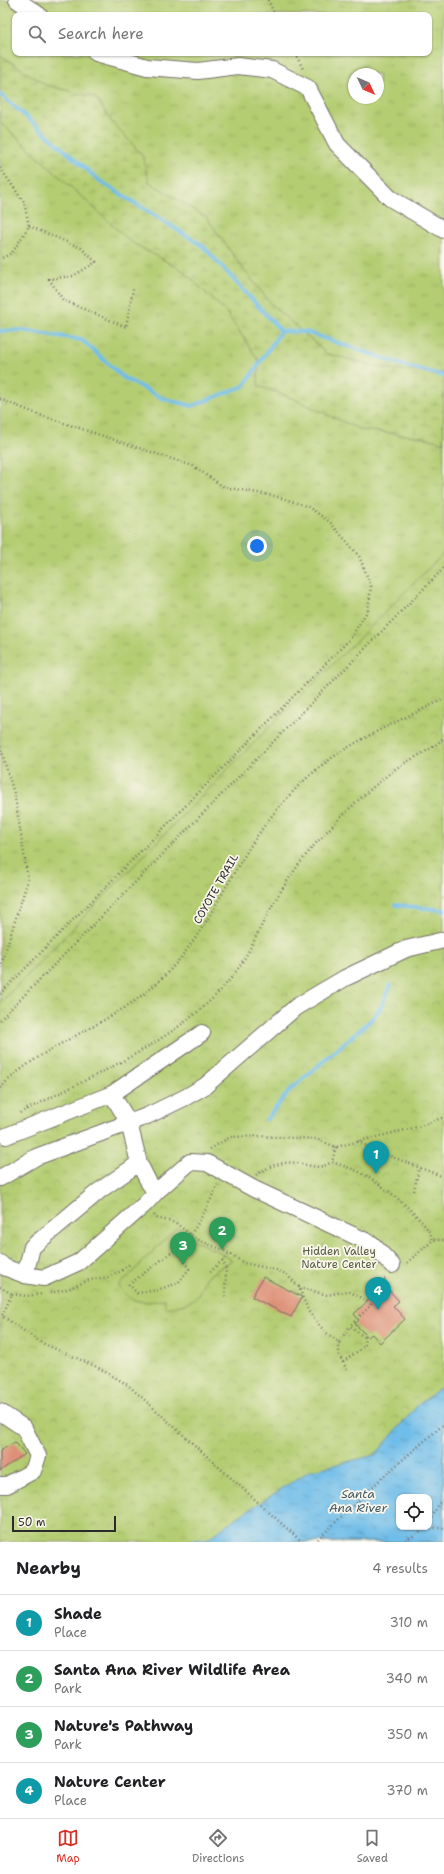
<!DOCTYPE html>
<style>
:root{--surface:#fff;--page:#f6f6f6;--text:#202124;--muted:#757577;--line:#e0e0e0;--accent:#d93025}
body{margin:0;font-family:"Shantell Sans",sans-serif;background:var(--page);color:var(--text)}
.controls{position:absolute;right:12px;bottom:12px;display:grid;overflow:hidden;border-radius:8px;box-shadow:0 1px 3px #0004}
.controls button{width:36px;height:36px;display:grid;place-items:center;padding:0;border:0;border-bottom:1px solid var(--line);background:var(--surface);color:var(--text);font:20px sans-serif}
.compass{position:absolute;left:348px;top:68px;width:36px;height:36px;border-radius:50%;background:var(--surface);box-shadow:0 1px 3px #0004;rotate:134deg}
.scale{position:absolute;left:12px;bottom:10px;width:104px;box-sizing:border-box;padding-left:4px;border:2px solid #2b2b2b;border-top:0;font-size:11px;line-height:14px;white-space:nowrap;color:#2b2b2b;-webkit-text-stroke:3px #fbf7ec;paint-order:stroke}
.you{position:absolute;left:257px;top:546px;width:14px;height:14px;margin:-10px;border:3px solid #fff;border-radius:50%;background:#1a73e8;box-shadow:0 0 0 6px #1a73e833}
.badge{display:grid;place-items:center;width:26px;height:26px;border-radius:50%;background:var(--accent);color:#fff;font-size:13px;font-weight:700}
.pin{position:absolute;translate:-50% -33px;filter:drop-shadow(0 1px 2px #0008)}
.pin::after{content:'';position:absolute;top:21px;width:14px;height:12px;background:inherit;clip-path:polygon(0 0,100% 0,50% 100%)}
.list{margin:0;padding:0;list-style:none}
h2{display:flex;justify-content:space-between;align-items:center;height:52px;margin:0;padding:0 16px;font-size:17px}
h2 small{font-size:13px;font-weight:400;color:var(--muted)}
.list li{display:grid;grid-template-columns:26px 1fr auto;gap:12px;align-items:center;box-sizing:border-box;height:56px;padding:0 16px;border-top:1px solid var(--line)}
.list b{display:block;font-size:15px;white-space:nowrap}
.list p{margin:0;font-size:13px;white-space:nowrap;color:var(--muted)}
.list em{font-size:13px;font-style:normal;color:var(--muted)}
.icon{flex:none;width:22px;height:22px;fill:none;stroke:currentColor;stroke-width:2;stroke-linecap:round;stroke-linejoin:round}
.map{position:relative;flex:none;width:444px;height:1542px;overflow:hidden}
.search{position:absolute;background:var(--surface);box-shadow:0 1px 3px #0004;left:12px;right:12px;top:12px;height:44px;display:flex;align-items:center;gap:10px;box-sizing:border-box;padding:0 14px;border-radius:8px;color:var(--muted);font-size:15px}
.sheet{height:276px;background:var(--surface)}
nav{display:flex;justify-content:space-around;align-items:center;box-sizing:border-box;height:56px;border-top:1px solid var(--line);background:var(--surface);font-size:11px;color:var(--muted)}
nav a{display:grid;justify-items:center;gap:2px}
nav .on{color:var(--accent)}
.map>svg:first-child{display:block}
</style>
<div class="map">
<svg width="444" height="1542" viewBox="0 0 444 1542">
<defs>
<pattern id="grass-tufts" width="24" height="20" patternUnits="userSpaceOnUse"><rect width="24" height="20" fill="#b4cd72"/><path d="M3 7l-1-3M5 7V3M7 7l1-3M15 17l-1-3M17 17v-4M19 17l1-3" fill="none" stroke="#9bb063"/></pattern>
<pattern id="wetland-marsh" width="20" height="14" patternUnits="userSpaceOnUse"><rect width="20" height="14" fill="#b4cd72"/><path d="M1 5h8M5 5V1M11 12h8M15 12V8" fill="none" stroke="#9bb063"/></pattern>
<pattern id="park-crowns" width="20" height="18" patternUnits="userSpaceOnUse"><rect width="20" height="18" fill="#b4cd72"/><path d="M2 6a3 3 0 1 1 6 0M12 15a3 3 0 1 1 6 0" fill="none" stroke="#9bb063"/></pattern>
<pattern id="water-ripples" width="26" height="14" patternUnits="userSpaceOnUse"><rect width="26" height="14" fill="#6fbde9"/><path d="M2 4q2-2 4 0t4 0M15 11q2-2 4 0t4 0" fill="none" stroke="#5b9abd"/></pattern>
</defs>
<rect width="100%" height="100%" fill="#fbf7ec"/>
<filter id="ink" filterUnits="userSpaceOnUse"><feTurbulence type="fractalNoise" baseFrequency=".025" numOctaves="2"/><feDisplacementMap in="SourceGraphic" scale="8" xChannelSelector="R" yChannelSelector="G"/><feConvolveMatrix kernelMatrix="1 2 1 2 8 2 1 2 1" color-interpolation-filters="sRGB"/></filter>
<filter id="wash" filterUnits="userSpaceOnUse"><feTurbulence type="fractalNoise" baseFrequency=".012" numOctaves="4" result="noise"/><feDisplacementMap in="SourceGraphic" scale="16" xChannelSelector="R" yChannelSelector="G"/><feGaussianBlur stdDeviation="0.9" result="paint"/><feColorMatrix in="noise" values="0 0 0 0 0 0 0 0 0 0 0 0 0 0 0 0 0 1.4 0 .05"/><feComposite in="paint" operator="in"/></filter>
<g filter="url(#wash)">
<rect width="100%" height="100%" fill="#f5ead4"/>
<path fill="url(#grass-tufts)" stroke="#707c4e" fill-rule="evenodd" d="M0,0H444V561L0,1012ZM15,15H429V53H15ZM354,74H378V98H354Z"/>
<path fill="url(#wetland-marsh)" stroke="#707c4e" d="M0,55L46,85L96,98L112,122L143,156L149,182L207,218L241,266L273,306L327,354L389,369L444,373V443L423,437L361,430L285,395L258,386L259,361L226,312L182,270L131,242L0,122Z"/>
<path fill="url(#park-crowns)" stroke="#707c4e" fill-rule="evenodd" d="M444,553V1542H0V1003L227,770ZM399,1497H429V1527H399Z"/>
<path fill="#b4cd72" stroke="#707c4e" d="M177,1227L193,1240L221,1253L232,1260L205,1278L198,1296L186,1304L166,1308L164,1299C148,1304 128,1304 119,1286Z"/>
<path fill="url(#water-ripples)" stroke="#4d748a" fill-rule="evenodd" d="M444,1385V1542H174L210,1538L230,1522L309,1471L375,1455L417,1406ZM399,1497H429V1527H399Z"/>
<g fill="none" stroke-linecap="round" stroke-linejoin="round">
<path stroke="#6fbde9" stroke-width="4" d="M0,94L100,181L203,246L281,331L306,332L403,365L444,376
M0,331L22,330L82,340L124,378L162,398L192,406L244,386L281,331
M396,905L444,910
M266,1120L291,1089L372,1019L381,1007L391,985"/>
</g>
<g id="blocks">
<path fill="#dd9077" d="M263,1277L302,1297L291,1317L252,1297Z
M384,1285L399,1301L393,1306L405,1319L380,1343L372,1334L368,1337L355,1324L359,1320L354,1314Z
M15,1442L25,1454L0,1471V1451Z"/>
</g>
</g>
<g filter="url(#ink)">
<use href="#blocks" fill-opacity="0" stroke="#726e66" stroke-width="1"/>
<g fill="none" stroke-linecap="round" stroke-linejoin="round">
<defs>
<path id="minor" d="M17,0L39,15
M96,53L147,67L198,71L238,66L272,70L308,88L337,144L390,198L444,230
M202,1033L112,1094L129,1123L139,1163L149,1183L156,1192L190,1162L207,1163L254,1189L372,1244L392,1265
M6,1136L112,1094
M0,1178L36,1157L147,1116L186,1097L205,1086L296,1007L345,978L406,949L444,940
M0,1263L4,1267L25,1275L44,1278L79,1262L145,1204L156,1192
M25,1275L32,1247L99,1191L139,1163
M0,1412L24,1428L38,1456L33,1471L7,1485H0"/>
</defs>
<use href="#minor" stroke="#726e66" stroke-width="18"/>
<path stroke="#726e66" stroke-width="2.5" stroke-dasharray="1 3" stroke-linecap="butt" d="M268,0L275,15
M295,53L303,69
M0,168L24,202L29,226L12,253L0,259
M29,226L81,248L96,262L73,276L49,279L63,300L126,327L133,289
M0,399L37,414L193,466L224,487L275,496L307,506L330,522L359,556L371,586L368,610L350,639L0,994
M0,746L15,797L28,880L0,968
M0,1020L444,568
M0,1088C43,1043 111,1026 158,982C200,943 218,897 248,850C271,813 302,777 339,753C372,732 409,716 444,699
M20,1113C91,1076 190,1037 237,970C247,956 254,940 262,925C277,895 296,865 319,840C342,815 367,791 394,770C410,758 431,752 444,737
M358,1141L372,1149L444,1177
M336,1147L332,1162C343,1166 357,1170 367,1176C385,1187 427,1220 433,1240
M210,1149L230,1137L259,1136L316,1139L336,1147L421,1126L444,1117
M256,1175C268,1166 283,1161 298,1163C313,1166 318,1170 332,1162
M414,1191L419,1168
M154,1215L157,1218L176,1223L194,1238L225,1251L244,1263L276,1270L286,1274L299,1287L308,1311L325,1332L339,1342V1355L347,1370
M176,1248L189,1269L178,1283L157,1290L137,1293L129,1285C149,1268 171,1255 189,1236C200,1223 210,1200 218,1185
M223,1260L226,1270L225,1298
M407,1263L433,1240H444
M210,1272L229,1254
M0,1287L12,1294L2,1316L42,1343L97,1367L128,1385L302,1542
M299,1287L327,1295L348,1291L364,1299L371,1305
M50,1293L68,1289L89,1280L108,1277L121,1271L130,1264
M12,1294L26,1296L43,1294
M339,1342L350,1326
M343,1362L365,1346L364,1337L350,1326L386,1290L384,1280L387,1278
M429,1525L438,1504L444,1500
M315,1542L385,1475L444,1424
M402,1542L427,1528H444"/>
<use href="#minor" stroke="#fff" stroke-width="16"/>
</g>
</g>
<g text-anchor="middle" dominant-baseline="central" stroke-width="3.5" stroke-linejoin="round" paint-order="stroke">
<g font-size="11" fill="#2b2b2b" stroke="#fbf7ec">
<text transform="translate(216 889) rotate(-60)">COYOTE TRAIL</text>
</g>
<g font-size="11" fill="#545c40" stroke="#fbf7ec">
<text x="339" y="1251">Hidden Valley<tspan x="339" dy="13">Nature Center</tspan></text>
</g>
<g font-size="12" font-style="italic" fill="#3f5764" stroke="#fbf7ec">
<text x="358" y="1494">Santa<tspan x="358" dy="14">Ana River</tspan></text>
</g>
</g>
</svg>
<div class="controls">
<button><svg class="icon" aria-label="locate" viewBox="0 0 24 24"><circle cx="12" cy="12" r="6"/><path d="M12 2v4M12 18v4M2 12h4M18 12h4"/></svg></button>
</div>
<svg class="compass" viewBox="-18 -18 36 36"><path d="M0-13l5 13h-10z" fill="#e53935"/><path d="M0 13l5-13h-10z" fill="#757577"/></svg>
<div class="scale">50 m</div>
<div class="you"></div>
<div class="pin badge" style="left:376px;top:1174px;background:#0f9aa8">1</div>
<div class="pin badge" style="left:222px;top:1250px;background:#2e9e5b">2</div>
<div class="pin badge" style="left:183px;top:1265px;background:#2e9e5b">3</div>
<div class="pin badge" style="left:378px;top:1310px;background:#0f9aa8">4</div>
<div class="search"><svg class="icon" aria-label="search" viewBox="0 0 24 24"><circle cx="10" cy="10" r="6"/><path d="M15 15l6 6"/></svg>Search here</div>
</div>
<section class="sheet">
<h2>Nearby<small>4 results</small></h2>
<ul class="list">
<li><span class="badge" style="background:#0f9aa8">1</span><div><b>Shade</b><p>Place</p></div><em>310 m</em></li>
<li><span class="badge" style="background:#2e9e5b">2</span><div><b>Santa Ana River Wildlife Area</b><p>Park</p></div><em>340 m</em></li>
<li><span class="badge" style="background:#2e9e5b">3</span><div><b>Nature's Pathway</b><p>Park</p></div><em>350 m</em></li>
<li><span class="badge" style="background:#0f9aa8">4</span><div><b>Nature Center</b><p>Place</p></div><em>370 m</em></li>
</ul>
</section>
<nav>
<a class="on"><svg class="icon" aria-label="map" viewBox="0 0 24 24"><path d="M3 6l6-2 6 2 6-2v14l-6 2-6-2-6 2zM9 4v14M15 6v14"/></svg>Map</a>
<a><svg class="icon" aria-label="directions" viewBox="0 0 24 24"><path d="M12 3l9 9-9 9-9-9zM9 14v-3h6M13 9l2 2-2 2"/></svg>Directions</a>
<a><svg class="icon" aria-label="saved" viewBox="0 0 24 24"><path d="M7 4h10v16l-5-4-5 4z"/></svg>Saved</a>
</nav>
